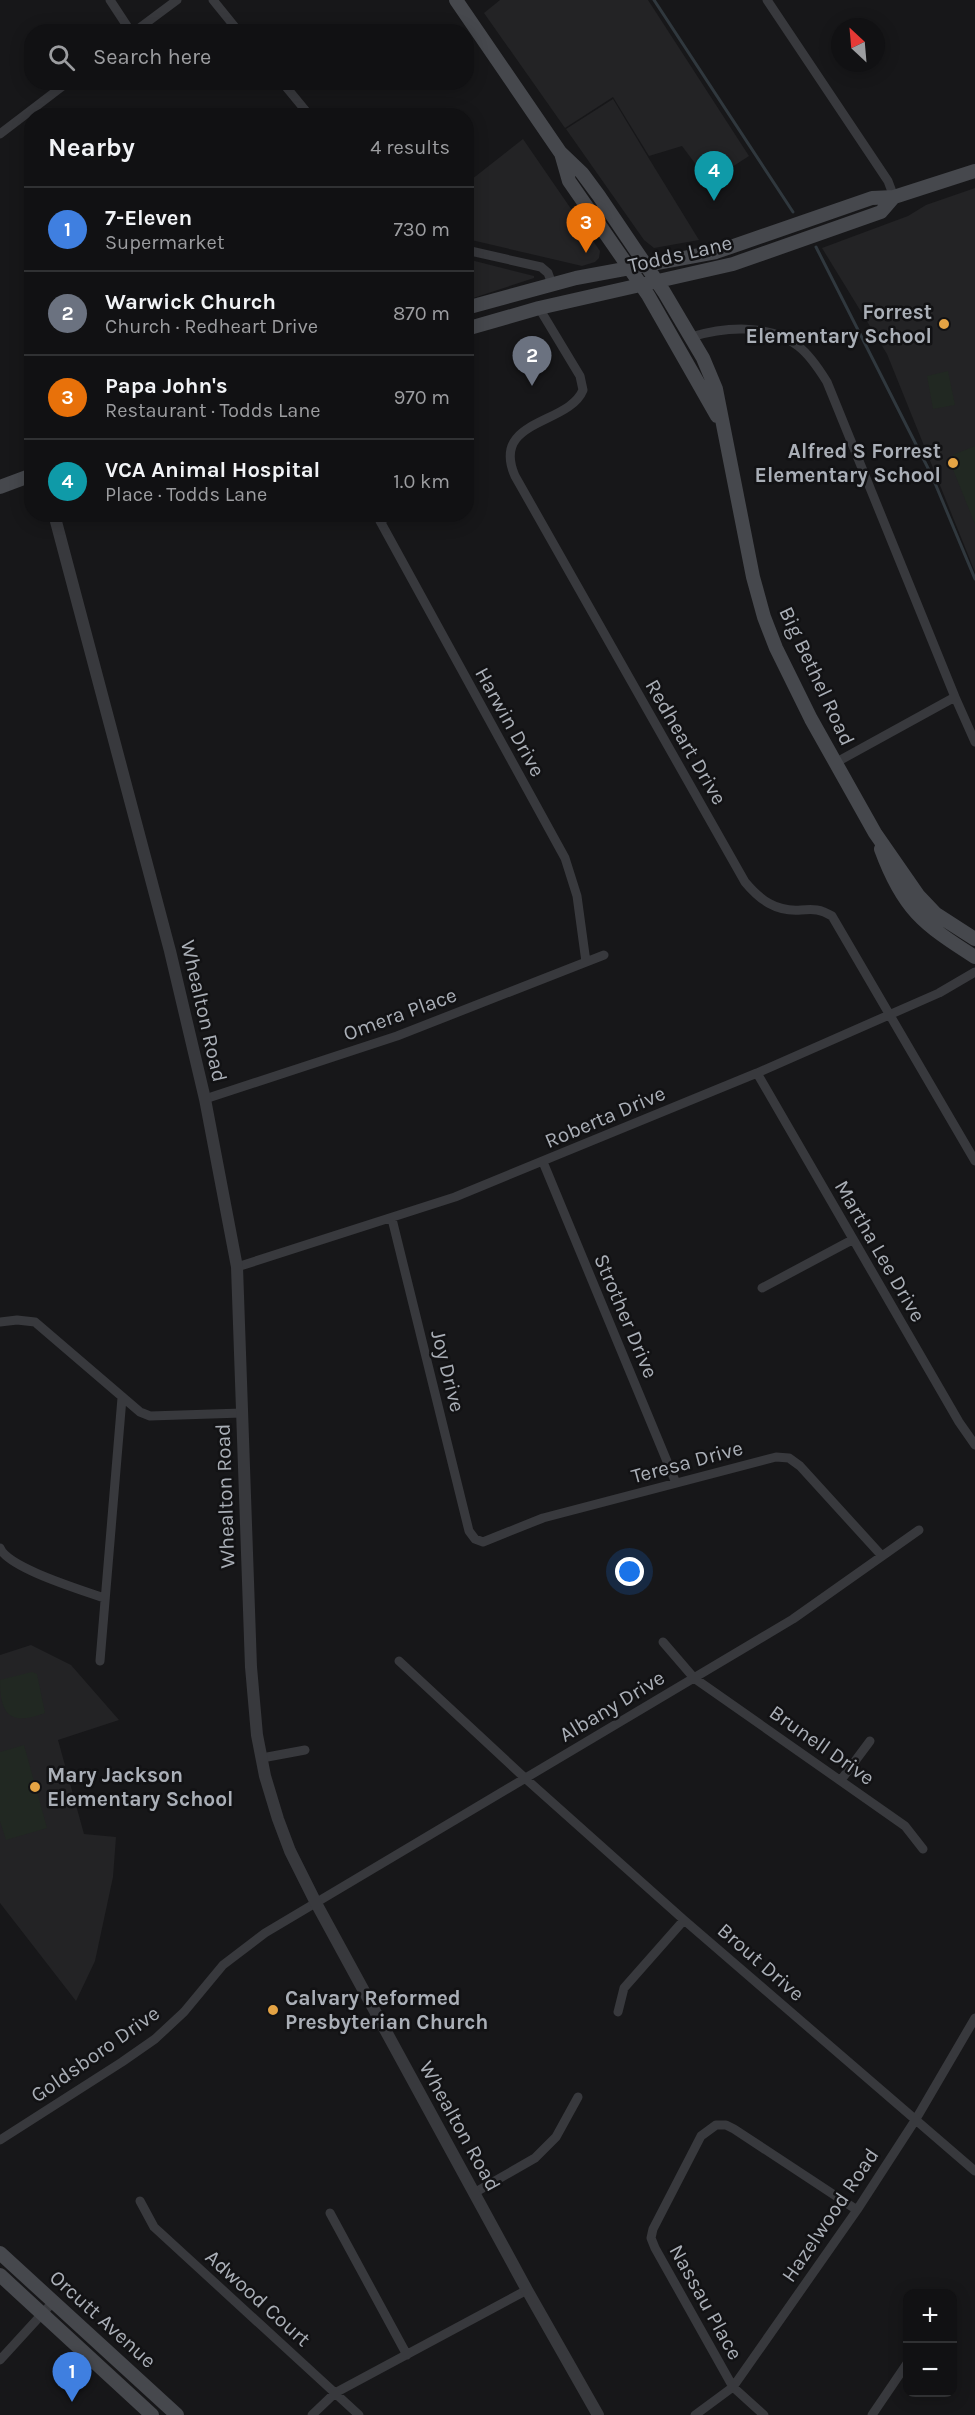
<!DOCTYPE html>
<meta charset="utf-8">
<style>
:root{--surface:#111113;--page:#1a1a1c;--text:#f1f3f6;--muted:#9c9da0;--line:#303133;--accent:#ea580c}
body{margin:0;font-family:Karla,sans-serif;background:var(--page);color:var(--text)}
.controls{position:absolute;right:18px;bottom:18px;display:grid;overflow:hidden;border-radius:12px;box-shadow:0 3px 15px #0003}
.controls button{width:54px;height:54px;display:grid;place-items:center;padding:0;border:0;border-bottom:2px solid var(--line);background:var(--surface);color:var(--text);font:30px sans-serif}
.compass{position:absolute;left:831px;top:18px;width:54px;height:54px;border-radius:50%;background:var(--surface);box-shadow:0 3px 15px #0003;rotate:334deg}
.you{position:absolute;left:630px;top:1572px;width:21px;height:21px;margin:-15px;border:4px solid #fff;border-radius:50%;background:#1a73e8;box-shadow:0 0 0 9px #1a73e833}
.badge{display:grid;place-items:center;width:39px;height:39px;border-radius:50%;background:var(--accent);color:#fff;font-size:20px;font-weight:700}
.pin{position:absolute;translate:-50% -50px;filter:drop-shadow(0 2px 3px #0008)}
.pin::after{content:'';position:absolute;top:32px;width:21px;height:18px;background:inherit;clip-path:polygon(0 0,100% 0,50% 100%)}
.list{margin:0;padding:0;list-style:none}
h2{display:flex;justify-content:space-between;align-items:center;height:78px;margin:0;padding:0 24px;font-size:26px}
h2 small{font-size:20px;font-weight:400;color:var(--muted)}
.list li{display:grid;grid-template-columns:39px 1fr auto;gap:18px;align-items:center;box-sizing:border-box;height:84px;padding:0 24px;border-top:2px solid var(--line)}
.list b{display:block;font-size:22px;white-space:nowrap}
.list p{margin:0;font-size:20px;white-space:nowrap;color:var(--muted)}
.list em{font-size:20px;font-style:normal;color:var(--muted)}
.icon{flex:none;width:33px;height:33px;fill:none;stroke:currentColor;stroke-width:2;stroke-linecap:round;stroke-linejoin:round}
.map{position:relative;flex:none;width:975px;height:2415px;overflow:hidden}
.search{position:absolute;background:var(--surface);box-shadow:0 3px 15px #0003;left:24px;top:24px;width:450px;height:66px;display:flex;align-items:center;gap:15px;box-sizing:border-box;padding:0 21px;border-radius:24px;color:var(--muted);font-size:22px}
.panel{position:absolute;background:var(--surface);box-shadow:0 3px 15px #0003;left:24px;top:108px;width:450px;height:414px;border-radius:24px}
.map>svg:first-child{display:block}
</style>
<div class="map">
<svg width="975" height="2415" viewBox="0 0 975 2415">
<rect width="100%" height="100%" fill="#171719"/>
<path fill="#232325" d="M500,0H648L749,156L709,182L682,146L649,156L613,97L565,128L484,13Z
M613,99L648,157L699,240L654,248L644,240L566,129Z
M523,139L600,251L599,258L595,262L582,266L467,239V183Z
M975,188V572L887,354L822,248L908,216L926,205Z
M467,259L534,276V278L467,300Z
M31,1645L71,1665L119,1720L58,1740L84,1834L116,1837L113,1877L95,1961L76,2001L0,1903V1655Z"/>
<path fill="#212822" d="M948,371L955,405L933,409L927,376Z
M975,446V524L950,462L953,455Z
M32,1672L37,1674L45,1713C10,1726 0,1715 0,1680Z
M24,1745L47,1828L6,1840L0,1821V1752Z"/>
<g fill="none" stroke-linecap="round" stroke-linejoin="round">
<path stroke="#30383e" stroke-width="3" d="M654,0L793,212
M816,247L932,476L975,579"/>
<path stroke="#38393d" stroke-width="9" d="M110,0L131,32
M213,0L239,32
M767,0L888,181L894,197
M134,32L177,0
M282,82L310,116
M0,134L68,82
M466,250L541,267L548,273L552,284
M539,308L580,376L583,390C569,425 490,419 515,476L745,882C760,900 776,912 801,910C814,909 820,909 832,916L975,1161
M691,337C724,327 768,323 798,346C810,355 819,369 827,382L955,697L975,742
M392,514L380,521L565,858L577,896L586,962
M835,763L955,697
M757,1073L959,1422L975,1445
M205,1099L397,1036L604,955
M543,1162L676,1483
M392,1219L469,1531L475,1539L483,1542L543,1518L776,1457L789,1458L800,1466L882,1556
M237,1267L455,1197L757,1073L939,993L975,972
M762,1288L852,1240
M0,1322L17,1320L35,1322L140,1412L150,1416L242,1413
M0,1548C8,1568 82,1590 104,1598
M663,1642L694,1678L905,1826L923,1849
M100,1661L122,1398
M399,1661L526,1779L684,1920L975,2171
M262,1758L305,1750
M841,1780L870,1741
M618,2012L624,1988L684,1920
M0,2140L122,2062L155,2039L184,2012L223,1965L265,1933L793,1619L919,1530
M474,2193L535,2158L556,2137L578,2097
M140,2201L154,2227L359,2415
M330,2213L407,2355
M0,2360L53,2302
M312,2415L335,2393L527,2290
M695,2415L733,2387L857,2210L916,2119L975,2018
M764,2415L733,2387L655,2248L651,2238L653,2229L701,2136L716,2125H726L734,2129L857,2210
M872,2415L908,2362"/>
<path stroke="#38393d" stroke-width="12" d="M54,514L170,951L205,1099L237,1267L251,1667L257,1735L265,1776L278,1819L290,1851L316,1903L527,2290L598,2415"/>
<path stroke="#46484d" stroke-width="14" d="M456,0L560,152L582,173L599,196L664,292L703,358L716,389L753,577L764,617L776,648L811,719L875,833L918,895L936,914L975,939
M561,153L569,181L648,295L717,416
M466,308L576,278L716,252L872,198L894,197L975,171
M466,329L539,308L733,264L881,212L894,197
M0,487L32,475
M881,849C903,909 923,924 975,957
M0,2253L177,2415
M0,2275L152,2415"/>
</g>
<g fill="#e4a344" stroke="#121214" stroke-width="2">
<circle cx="944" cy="324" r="6"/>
<circle cx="953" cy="463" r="6"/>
<circle cx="35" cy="1787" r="6"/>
<circle cx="273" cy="2010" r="6"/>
</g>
<g text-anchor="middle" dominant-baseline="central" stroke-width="5" stroke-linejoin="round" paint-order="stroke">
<g font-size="21" fill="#aaafb7" stroke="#121214">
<text transform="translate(680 254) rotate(-13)">Todds Lane</text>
<text transform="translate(817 676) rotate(65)">Big Bethel Road</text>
<text transform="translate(510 722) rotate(61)">Harwin Drive</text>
<text transform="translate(686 742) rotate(60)">Redheart Drive</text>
<text transform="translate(204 1011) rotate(77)">Whealton Road</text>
<text transform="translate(400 1014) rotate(-20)">Omera Place</text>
<text transform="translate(605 1117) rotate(-23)">Roberta Drive</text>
<text transform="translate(880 1251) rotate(60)">Martha Lee Drive</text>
<text transform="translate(626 1316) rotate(67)">Strother Drive</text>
<text transform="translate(448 1371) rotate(76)">Joy Drive</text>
<text transform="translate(687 1462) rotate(-15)">Teresa Drive</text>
<text transform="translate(225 1496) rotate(-92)">Whealton Road</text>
<text transform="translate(612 1706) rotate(-31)">Albany Drive</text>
<text transform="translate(822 1745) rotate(35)">Brunell Drive</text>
<text transform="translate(761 1962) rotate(41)">Brout Drive</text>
<text transform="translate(95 2054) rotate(-35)">Goldsboro Drive</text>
<text transform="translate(460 2126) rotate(61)">Whealton Road</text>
<text transform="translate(830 2215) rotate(-56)">Hazelwood Road</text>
<text transform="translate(258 2298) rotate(42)">Adwood Court</text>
<text transform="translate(706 2302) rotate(61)">Nassau Place</text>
<text transform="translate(103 2319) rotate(42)">Orcutt Avenue</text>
</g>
<g font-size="21" font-weight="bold" fill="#aaafb7" stroke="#121214" text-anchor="end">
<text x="932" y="312">Forrest<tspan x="932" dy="24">Elementary School</tspan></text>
<text x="941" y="451">Alfred S Forrest<tspan x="941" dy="24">Elementary School</tspan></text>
<text x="47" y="1775" text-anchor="start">Mary Jackson<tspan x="47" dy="24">Elementary School</tspan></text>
<text x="285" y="1998" text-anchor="start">Calvary Reformed<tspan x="285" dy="24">Presbyterian Church</tspan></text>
</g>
</g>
</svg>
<div class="controls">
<button>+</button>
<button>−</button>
</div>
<svg class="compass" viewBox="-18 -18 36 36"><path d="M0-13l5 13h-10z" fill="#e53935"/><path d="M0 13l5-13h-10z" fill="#9c9da0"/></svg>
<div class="you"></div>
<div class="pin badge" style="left:72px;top:2402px;background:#3f7fe0">1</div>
<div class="pin badge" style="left:532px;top:386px;background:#6b7280">2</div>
<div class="pin badge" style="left:586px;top:253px;background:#e8710a">3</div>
<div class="pin badge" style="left:714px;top:201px;background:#0f9aa8">4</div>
<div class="search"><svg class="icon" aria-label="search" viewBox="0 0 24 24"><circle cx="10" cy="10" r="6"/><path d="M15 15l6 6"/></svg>Search here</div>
<section class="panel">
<h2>Nearby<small>4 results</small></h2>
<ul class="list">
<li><span class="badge" style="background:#3f7fe0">1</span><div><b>7-Eleven</b><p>Supermarket</p></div><em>730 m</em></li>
<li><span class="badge" style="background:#6b7280">2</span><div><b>Warwick Church</b><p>Church · Redheart Drive</p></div><em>870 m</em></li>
<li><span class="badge" style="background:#e8710a">3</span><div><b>Papa John's</b><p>Restaurant · Todds Lane</p></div><em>970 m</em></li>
<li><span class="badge" style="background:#0f9aa8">4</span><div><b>VCA Animal Hospital</b><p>Place · Todds Lane</p></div><em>1.0 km</em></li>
</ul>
</section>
</div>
